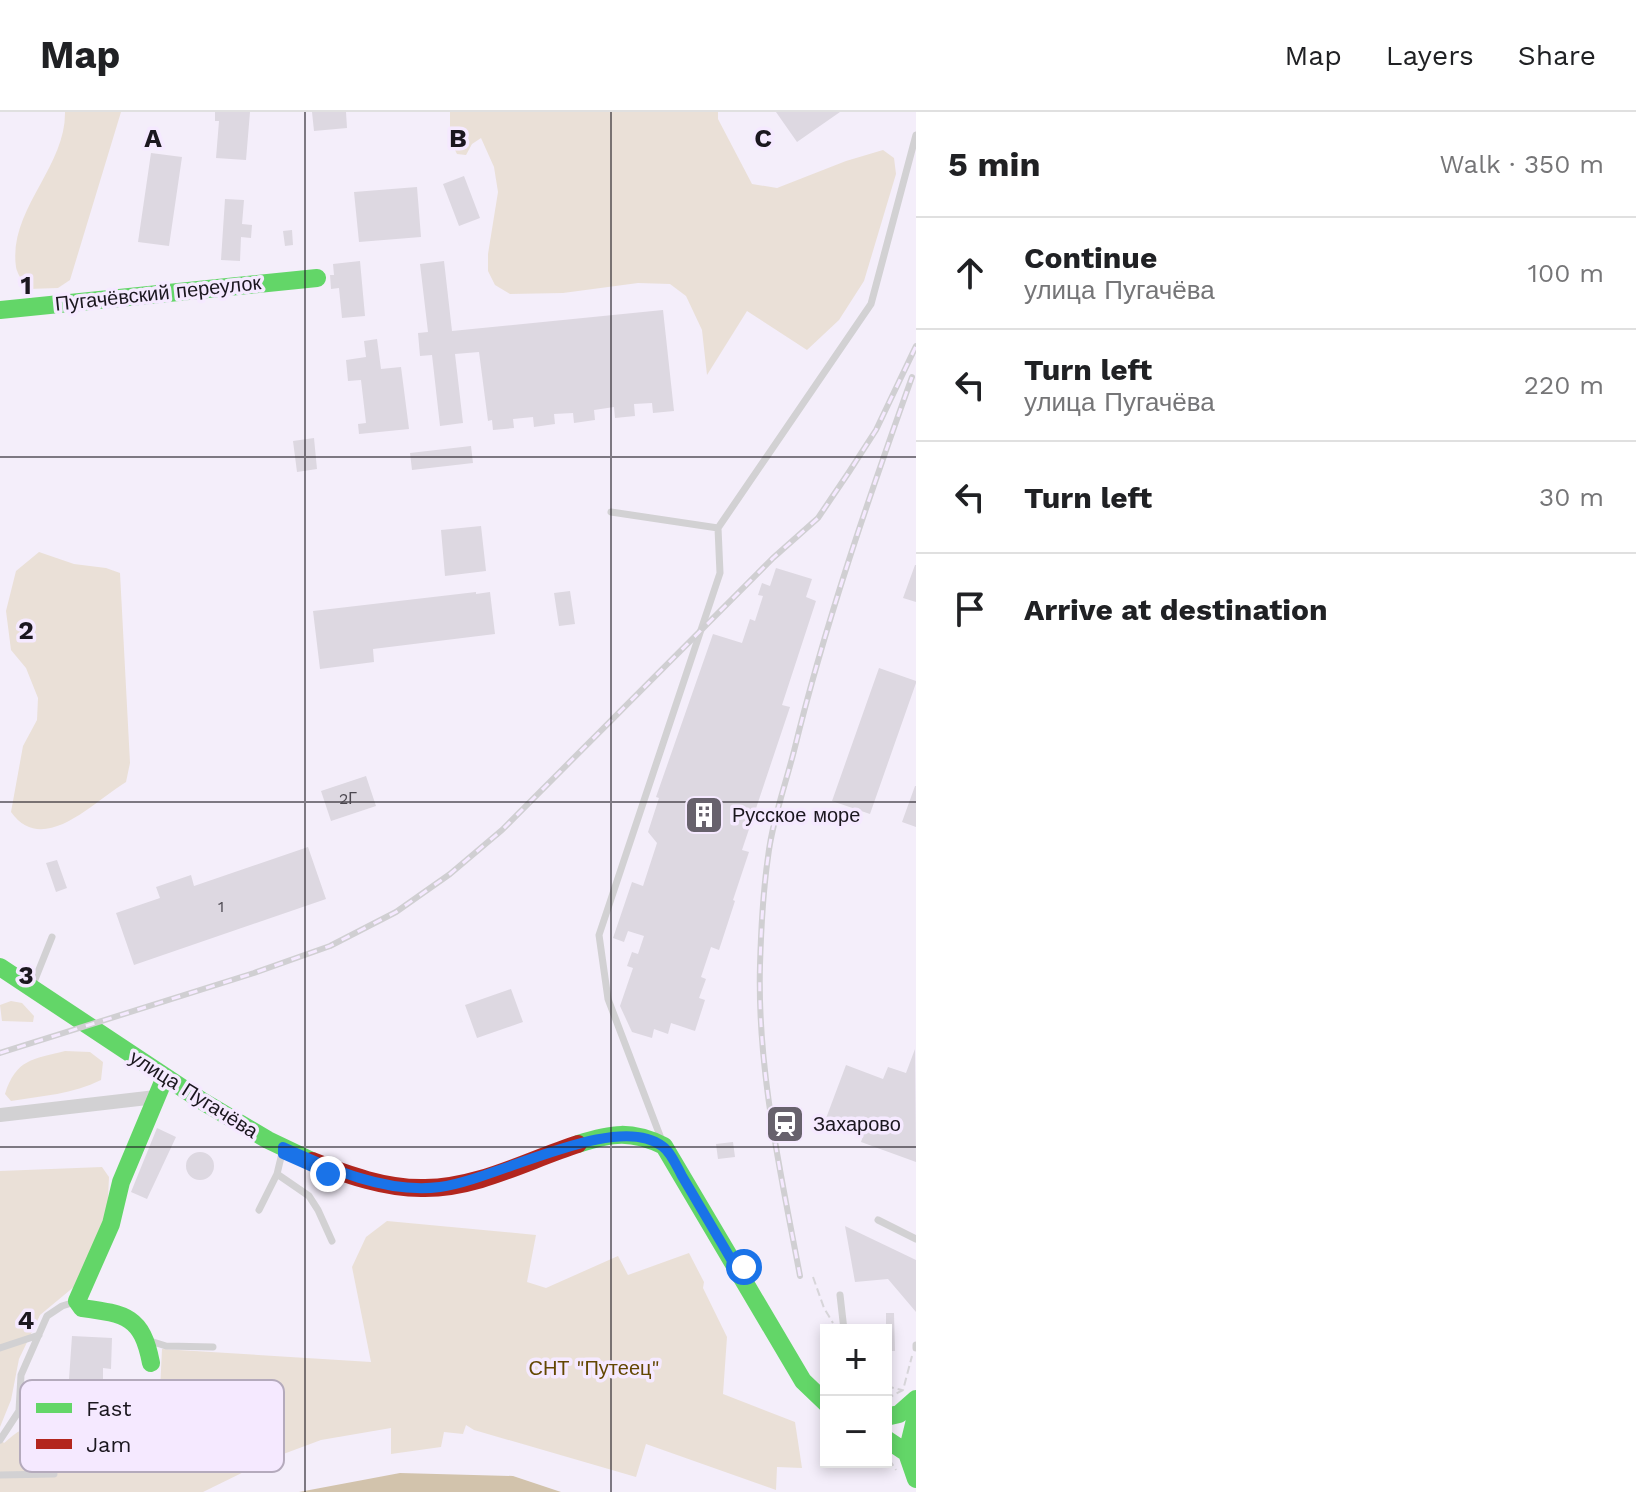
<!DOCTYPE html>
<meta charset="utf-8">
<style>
:root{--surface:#fff;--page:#f2f2f2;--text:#202124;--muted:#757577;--line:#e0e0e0}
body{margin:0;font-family:"Work Sans",sans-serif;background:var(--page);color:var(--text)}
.controls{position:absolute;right:24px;bottom:24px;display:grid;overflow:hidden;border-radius:0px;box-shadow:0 4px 12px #0003}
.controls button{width:72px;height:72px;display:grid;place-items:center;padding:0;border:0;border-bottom:2px solid var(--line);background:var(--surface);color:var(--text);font:40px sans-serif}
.stop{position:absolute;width:24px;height:24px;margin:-18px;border:6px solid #1a73e8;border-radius:50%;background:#fff}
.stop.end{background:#1a73e8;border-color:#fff;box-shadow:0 2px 8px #0008}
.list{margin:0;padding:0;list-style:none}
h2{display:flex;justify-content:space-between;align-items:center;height:104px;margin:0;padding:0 32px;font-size:34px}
h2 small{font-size:26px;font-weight:400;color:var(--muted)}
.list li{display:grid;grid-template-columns:52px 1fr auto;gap:24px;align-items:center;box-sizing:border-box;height:112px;padding:0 32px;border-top:2px solid var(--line)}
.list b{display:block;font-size:30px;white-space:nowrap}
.list p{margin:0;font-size:26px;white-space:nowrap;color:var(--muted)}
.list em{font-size:26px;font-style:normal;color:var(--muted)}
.icon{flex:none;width:44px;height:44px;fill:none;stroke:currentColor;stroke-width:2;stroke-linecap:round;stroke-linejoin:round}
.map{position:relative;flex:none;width:916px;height:1380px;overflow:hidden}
header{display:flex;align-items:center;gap:48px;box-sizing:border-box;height:112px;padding:0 40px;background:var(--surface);border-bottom:2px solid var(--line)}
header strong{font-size:38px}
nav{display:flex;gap:44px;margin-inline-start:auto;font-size:28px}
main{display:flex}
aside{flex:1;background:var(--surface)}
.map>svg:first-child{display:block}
</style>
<header>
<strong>Map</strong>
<nav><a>Map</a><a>Layers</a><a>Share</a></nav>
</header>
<main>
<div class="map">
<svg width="916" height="1380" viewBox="0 0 916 1380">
<rect width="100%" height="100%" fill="#f4eefa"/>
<path fill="#eae0d7" d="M65,0H121L70,168L58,176L28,177C24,171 17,162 16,155C8,98 66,55 65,0Z
M450,0H718V7L752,72L777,76L846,49L883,38L894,46L896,62L864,169L839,208L807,238L747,199L707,263L702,218L686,184L670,172L638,171L563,181L510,182L495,173L488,159V142L498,80L494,55L481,26L472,32L466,43L457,42L450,28Z
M39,440L74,452L106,456L120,461L130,651L126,670C93,690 43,745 11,700L23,634L37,608L38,586L26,556L11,538L6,499L16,459Z
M11,889L22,891L34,904L33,910L2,909L0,893Z
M65,939L90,940L103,950L101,968C73,982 42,984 11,989L5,982C16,947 33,947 65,939Z
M102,1055L109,1065L107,1106L81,1169L40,1203L19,1247L11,1288L0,1315V1059Z
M387,1109L536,1123L527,1170L546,1176L618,1144L628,1163L689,1141L704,1170L703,1176L727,1225L723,1282L795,1310L802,1356L777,1355L776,1378L646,1332L636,1365L474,1318L466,1313L463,1322L444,1320L441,1335L391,1342V1316L321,1328L270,1347L203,1380H0V1327L4,1331C9,1327 16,1320 22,1318C37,1313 47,1324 64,1317L158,1321L162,1237L371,1250L352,1155L366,1125Z"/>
<path fill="#d2c3ac" d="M400,1361L513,1364L561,1380H299Z"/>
<path fill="#ddd8e1" d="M215,0H250L246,48L216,46L219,9H215Z
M312,0H346L347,16L314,19Z
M776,0H840L797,30Z
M151,41L182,45L169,134L138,130Z
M464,64L480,106L459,114L443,72Z
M417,75L421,125L359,130L354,80Z
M225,87L244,88L242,112L252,113L251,126L241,125L240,149L221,148Z
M292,118L293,133L285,134L283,119Z
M360,149L365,204L342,206L339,176L331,177L330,163H334L333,152Z
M444,149L452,219L663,198L674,299L653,301L652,291L634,292L635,304L615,306L614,295L594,298L595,308L574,311L573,301L554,302L555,312L534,315L533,305L513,307L514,316L493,318L492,308L488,309L479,240L455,242L463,311L440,314L432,243L420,244L418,221L428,220L420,152Z
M377,227L381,257L401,255L409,317L359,322L358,312L366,311L361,268L348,269L346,248L366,245L364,229Z
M314,326L317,357L297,360L293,329Z
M471,334L473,351L412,358L410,341Z
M481,414L486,459L445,464L441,418Z
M915,453H916V490L903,486Z
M776,456L812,467L806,485L816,489L782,593L790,595L742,738L749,740L733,788L735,789L719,838L711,835L701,865L706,867L699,886L705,888L695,919L671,911L668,922L654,917L652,926L632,920L620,894L633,856L627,854L632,840L638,842L644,824L628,819L624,830L613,826L632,770L643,774L657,731L648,720L659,686L656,685L713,522L742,531L750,507L755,509L763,484L758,483L762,471L770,474Z
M570,479L575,512L559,514L554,481Z
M476,480V482L490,480L495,522L373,537L374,550L320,557L313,499Z
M879,556L916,569V571L870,702L832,689Z
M366,664L376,694L331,709L321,679Z
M915,674H916V715L902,710Z
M308,735L326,787L134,853L116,801L160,786L156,775L191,763L194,774Z
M57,748L67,776L56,780L46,751Z
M511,877L523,910L477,926L465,893Z
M915,937L916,1050L861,1030L863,1024L825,1009L846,953L883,967L888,955L906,961Z
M157,1016L176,1025L147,1087L131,1080Z
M733,1030L735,1045L718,1047L716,1032Z
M186 1054a14 14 0 1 1 28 0a14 14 0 1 1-28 0Z
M845,1114L916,1148V1200L888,1167L855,1170Z
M886,1201H894L895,1239H886Z
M72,1224L112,1226L111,1257L103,1256V1269L69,1267Z"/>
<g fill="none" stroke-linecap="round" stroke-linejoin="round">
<path stroke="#d7d5d9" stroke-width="2" stroke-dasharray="8 4" stroke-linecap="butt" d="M813,1165L824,1196L833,1211
M886,1274L902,1278
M886,1287L903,1278L912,1244
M889,1347L896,1358"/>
<path stroke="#d2d1d3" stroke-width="7" d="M611,400L718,416L720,461L599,823L608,887L662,1029
M718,416L871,192L916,23
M32,875L52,825
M283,1037L277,1062L309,1084L318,1098L332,1129
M259,1098L277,1062
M878,1108L916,1127
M840,1183L844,1218
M150,1229L166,1234L213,1235
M916,1233V1236
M0,1236L39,1223
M0,1328L19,1299L21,1263L47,1204L62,1194L75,1190
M0,1363L54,1362"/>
<path stroke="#d2d1d3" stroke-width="14" d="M0,1003L156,985"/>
<path stroke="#63d668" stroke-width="18" d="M0,198L317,166
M0,855L202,989L268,1028L312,1049
M578,1032C612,1021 631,1018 664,1034L803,1269L826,1291
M151,1251C142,1204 126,1202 82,1196L77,1189L111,1112L121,1070L165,965
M916,1304L907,1341L916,1367
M886,1305L899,1302L916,1287
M886,1327L907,1341"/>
<path stroke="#b3261e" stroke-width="18" d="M312,1049C348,1063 386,1077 425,1076C478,1076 528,1048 578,1032"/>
<defs>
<path id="rail" d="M0,941L254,861L330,834L396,800L450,762L502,718L773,446L818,406L849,360L876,318L916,234
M800,1164C781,1062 757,958 760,853C761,818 763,780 768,745C772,710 785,674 794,639C825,512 868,388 912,265"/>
</defs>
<use href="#rail" stroke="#d0cfd2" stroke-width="6"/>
<use href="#rail" stroke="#f5e9ff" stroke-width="3" stroke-dasharray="9" stroke-linecap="butt"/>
</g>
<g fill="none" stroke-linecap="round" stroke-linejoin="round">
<path stroke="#1a73e8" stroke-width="10" d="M328,1062L283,1042V1035C331,1057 386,1082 440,1075C496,1068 616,999 662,1034C671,1040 677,1055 682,1064C701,1096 719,1127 738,1159L744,1155"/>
</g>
<path fill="none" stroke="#1b171f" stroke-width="2" stroke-opacity="0.55" d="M305,0V1380M611,0V1380M0,345H916M0,690H916M0,1035H916"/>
<defs>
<symbol id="building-square" viewBox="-11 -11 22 22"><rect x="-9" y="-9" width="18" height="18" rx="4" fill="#67626c" stroke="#f5e9ff"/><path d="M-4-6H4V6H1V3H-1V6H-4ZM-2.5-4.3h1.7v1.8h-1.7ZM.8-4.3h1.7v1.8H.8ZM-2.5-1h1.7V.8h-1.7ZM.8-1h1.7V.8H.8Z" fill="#fff"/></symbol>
<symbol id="station-square" viewBox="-11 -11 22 22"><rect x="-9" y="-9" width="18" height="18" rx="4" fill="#67626c" stroke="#f5e9ff"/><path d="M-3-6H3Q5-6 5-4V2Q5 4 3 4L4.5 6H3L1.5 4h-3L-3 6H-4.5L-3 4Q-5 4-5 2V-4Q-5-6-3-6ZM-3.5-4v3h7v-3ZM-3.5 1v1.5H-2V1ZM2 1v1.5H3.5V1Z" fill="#fff"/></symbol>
</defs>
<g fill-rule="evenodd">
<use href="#building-square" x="682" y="681" width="44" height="44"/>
<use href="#station-square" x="763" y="990" width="44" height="44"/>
</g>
<g text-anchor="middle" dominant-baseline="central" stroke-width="7" stroke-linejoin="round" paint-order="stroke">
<g font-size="16" fill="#4c4850">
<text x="348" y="686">2Г</text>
<text x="221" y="794">1</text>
</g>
<g font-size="20" fill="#1b171f" stroke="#f5e9ff">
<text transform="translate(158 181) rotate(-6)">Пугачёвский переулок</text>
<text transform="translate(194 982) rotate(32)">улица Пугачёва</text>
</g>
<g font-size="20" fill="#1b171f" stroke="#f5e9ff" text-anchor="start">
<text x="732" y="703">Русское море</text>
<text x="813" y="1012">Захарово</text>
</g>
<g font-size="20" fill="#634702" stroke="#f5e9ff">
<text x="594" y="1256">СНТ "Путеец"</text>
</g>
</g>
<rect x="20" y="1268" width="264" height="92" rx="12" fill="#f5e9ff" stroke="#b4aabc" stroke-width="2"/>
<rect x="36" y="1291" width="36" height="10" fill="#63d668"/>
<rect x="36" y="1327" width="36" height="10" fill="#b3261e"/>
<g font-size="22" fill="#1b171f">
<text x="86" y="1304">Fast</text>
<text x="86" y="1340">Jam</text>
</g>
<g font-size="26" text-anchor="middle" font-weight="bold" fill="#1b171f" stroke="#f5e9ff" stroke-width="7" stroke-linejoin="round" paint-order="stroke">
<text x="153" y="35">A</text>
<text x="458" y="35">B</text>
<text x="763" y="35">C</text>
<text x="26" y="182">1</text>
<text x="26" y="527">2</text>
<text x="26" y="872">3</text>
<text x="26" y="1217">4</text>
</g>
</svg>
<div class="controls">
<button>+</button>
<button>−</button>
</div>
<div class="stop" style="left:744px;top:1155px"></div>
<div class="stop end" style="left:328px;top:1062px"></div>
</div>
<aside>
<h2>5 min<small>Walk · 350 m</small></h2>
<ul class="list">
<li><svg class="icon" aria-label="ahead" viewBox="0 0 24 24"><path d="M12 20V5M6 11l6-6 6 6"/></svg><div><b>Continue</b><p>улица Пугачёва</p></div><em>100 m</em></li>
<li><svg class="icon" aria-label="left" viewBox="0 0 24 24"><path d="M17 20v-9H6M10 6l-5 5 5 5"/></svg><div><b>Turn left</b><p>улица Пугачёва</p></div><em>220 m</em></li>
<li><svg class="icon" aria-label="left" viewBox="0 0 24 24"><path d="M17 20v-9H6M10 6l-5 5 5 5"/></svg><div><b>Turn left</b></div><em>30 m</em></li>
<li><svg class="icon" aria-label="arrive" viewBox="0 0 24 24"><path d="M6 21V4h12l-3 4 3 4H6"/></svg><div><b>Arrive at destination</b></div></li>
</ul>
</aside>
</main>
